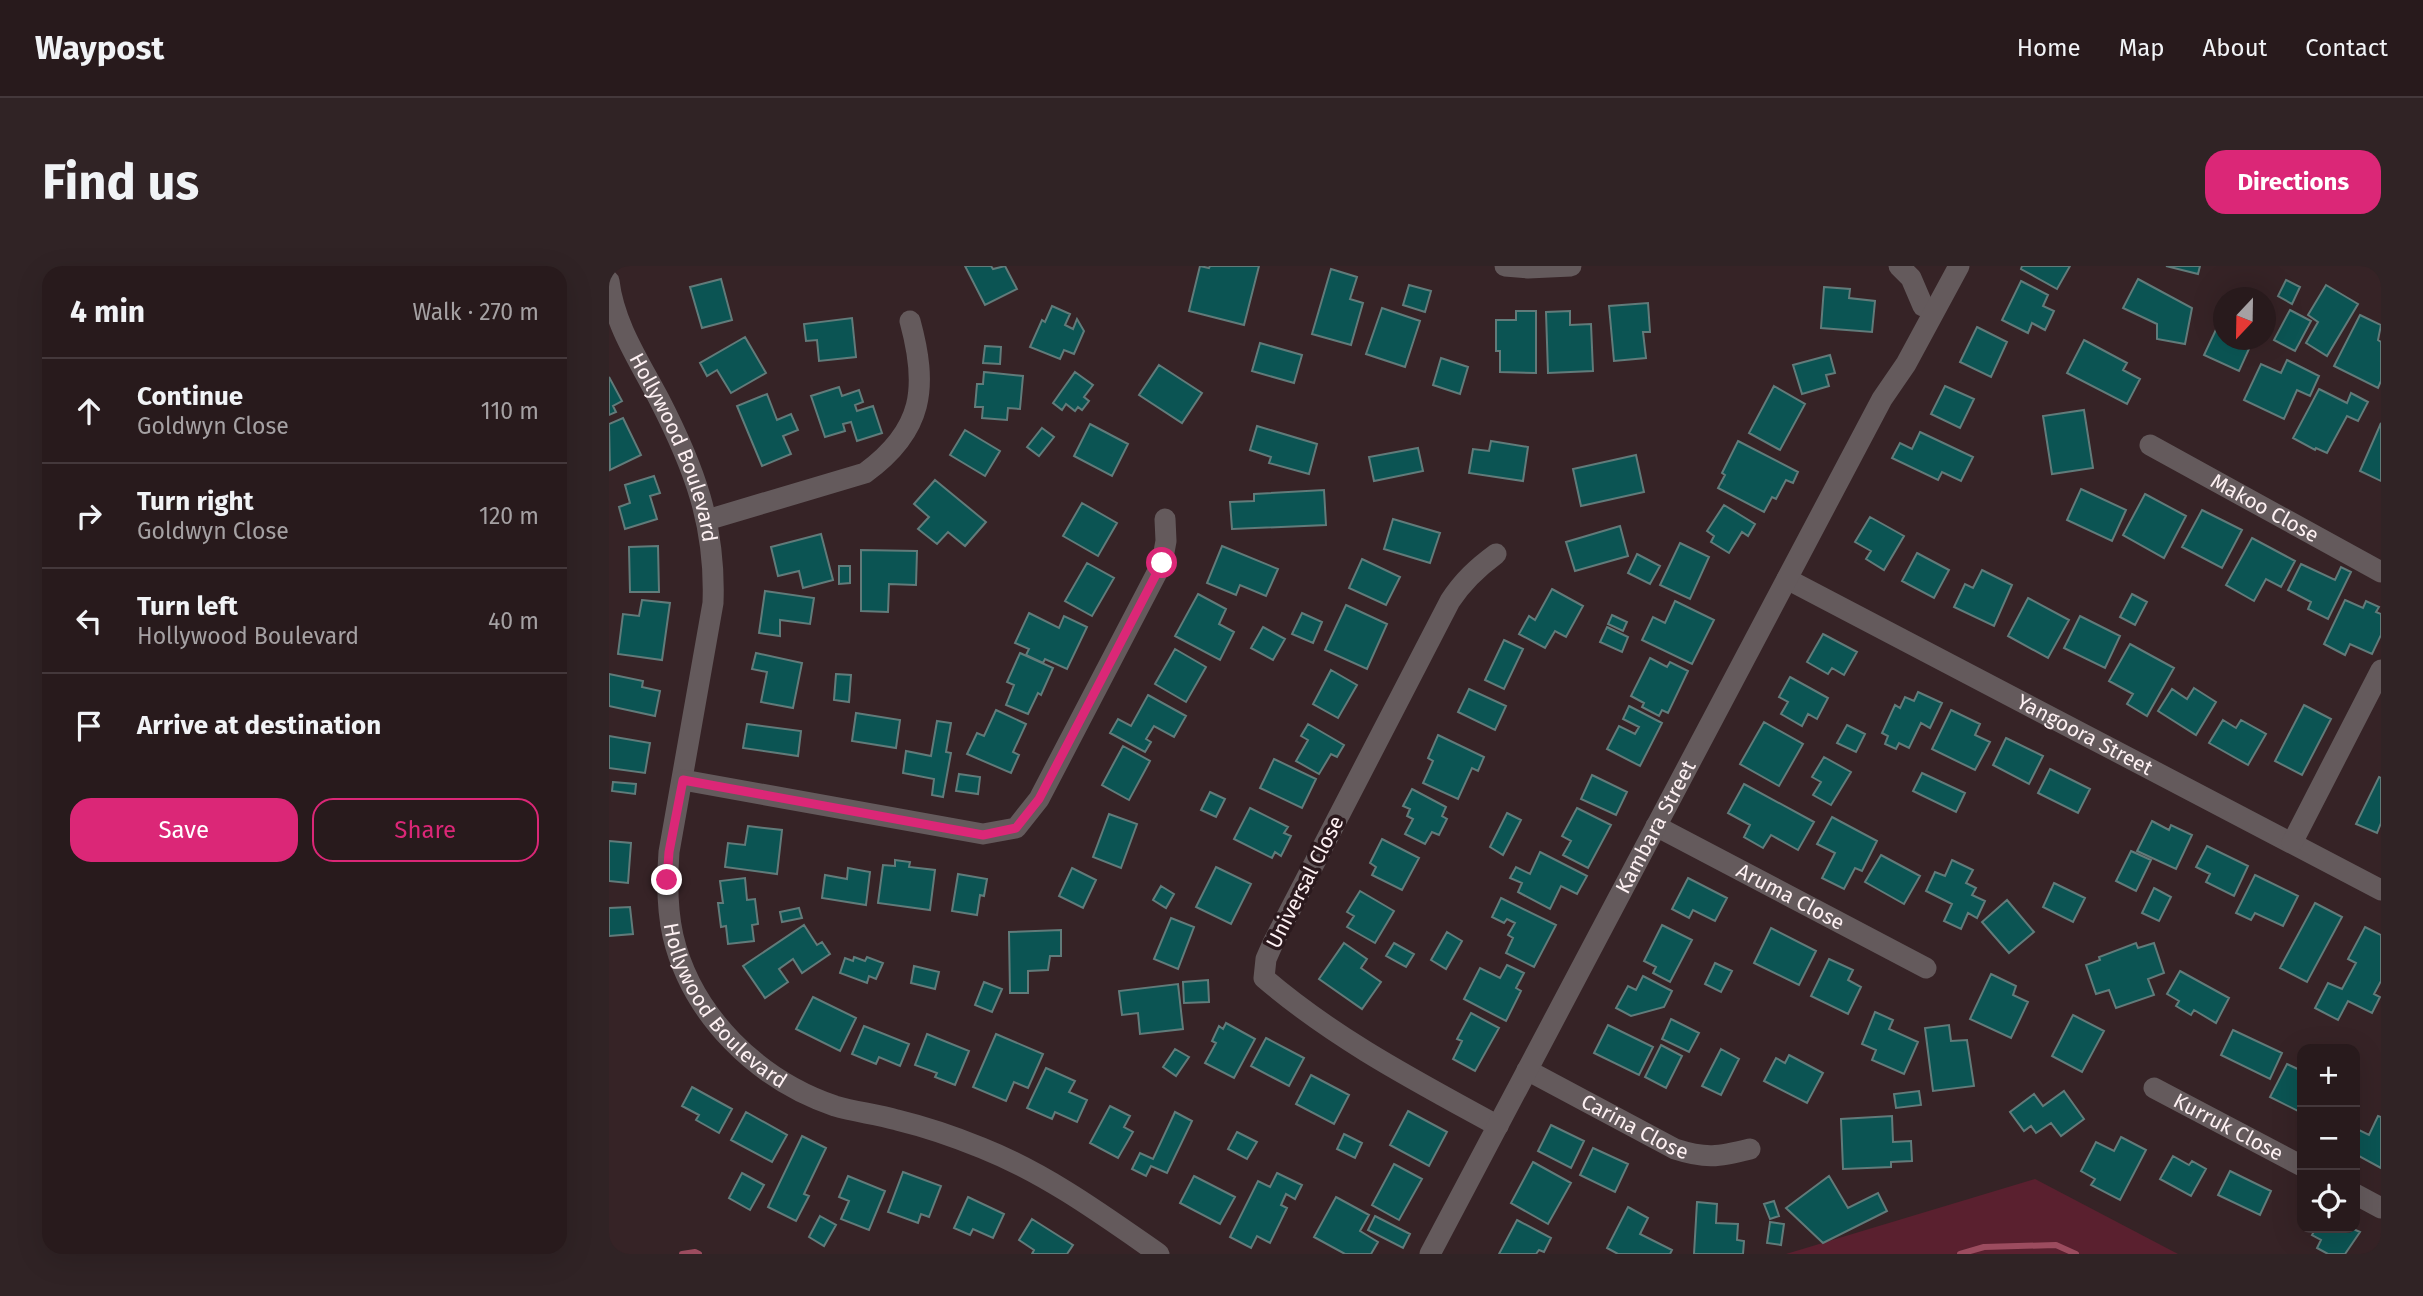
<!DOCTYPE html>
<meta charset="utf-8">
<style>
:root{--surface:#281a1c;--page:#302325;--text:#f1f3f6;--muted:#a5a1a3;--line:#44383b;--accent:#db2777}
body{margin:0;font-family:"Fira Sans",sans-serif;background:var(--page);color:var(--text)}
.controls{position:absolute;right:21px;bottom:21px;display:grid;overflow:hidden;border-radius:14px;box-shadow:0 7px 28px #0002}
.controls button{width:63px;height:63px;display:grid;place-items:center;padding:0;border:0;border-bottom:2px solid var(--line);background:var(--surface);color:var(--text);font:35px sans-serif}
.compass{position:absolute;left:1604px;top:21px;width:63px;height:63px;border-radius:50%;background:var(--surface);box-shadow:0 7px 28px #0002;rotate:202deg}
.stop{position:absolute;width:21px;height:21px;margin:-16px;border:5px solid #db2777;border-radius:50%;background:#fff}
.stop.end{background:#db2777;border-color:#fff;box-shadow:0 2px 7px #0008}
.list{margin:0;padding:0;list-style:none}
h2{display:flex;justify-content:space-between;align-items:center;height:91px;margin:0;padding:0 28px;font-size:30px}
h2 small{font-size:23px;font-weight:400;color:var(--muted)}
.list li{display:grid;grid-template-columns:46px 1fr auto;gap:21px;align-items:center;box-sizing:border-box;height:105px;padding:0 28px;border-top:2px solid var(--line)}
.list b{display:block;font-size:26px;white-space:nowrap}
.list p{margin:0;font-size:23px;white-space:nowrap;color:var(--muted)}
.list em{font-size:23px;font-style:normal;color:var(--muted)}
.actions{display:flex;gap:14px;padding:21px 28px}
.actions a{flex:1;padding:16px 0;border:2px solid var(--accent);border-radius:21px;text-align:center;font-size:24px;color:var(--accent)}
.actions .main{background:var(--accent);color:#fff}
.icon{flex:none;width:38px;height:38px;fill:none;stroke:currentColor;stroke-width:2;stroke-linecap:round;stroke-linejoin:round}
.map{position:relative;flex:none;width:1772px;height:988px;overflow:hidden;border-radius:21px}
header{display:flex;align-items:center;gap:42px;box-sizing:border-box;height:98px;padding:0 35px;background:var(--surface);border-bottom:2px solid var(--line)}
header strong{font-size:33px}
nav{display:flex;gap:38px;margin-inline-start:auto;font-size:24px}
.intro{display:flex;align-items:center;justify-content:space-between;box-sizing:border-box;height:168px;padding:0 42px}
h1{margin:0;font-size:49px}
.button{padding:18px 32px;border-radius:21px;background:var(--accent);color:#fff;font-size:24px;font-weight:700}
main{display:flex;gap:42px;padding:0 42px}
aside{flex:1;background:var(--surface);border-radius:21px;box-shadow:0 7px 28px #0002}
.map>svg:first-child{display:block}
</style>
<header>
<strong>Waypost</strong>
<nav><a>Home</a><a>Map</a><a>About</a><a>Contact</a></nav>
</header>
<div class="intro"><h1>Find us</h1><a class="button">Directions</a></div>
<main>
<aside>
<h2>4 min<small>Walk · 270 m</small></h2>
<ul class="list">
<li><svg class="icon" aria-label="ahead" viewBox="0 0 24 24"><path d="M12 20V5M6 11l6-6 6 6"/></svg><div><b>Continue</b><p>Goldwyn Close</p></div><em>110 m</em></li>
<li><svg class="icon" aria-label="right" viewBox="0 0 24 24"><path d="M7 20v-9h11M14 6l5 5-5 5"/></svg><div><b>Turn right</b><p>Goldwyn Close</p></div><em>120 m</em></li>
<li><svg class="icon" aria-label="left" viewBox="0 0 24 24"><path d="M17 20v-9H6M10 6l-5 5 5 5"/></svg><div><b>Turn left</b><p>Hollywood Boulevard</p></div><em>40 m</em></li>
<li><svg class="icon" aria-label="arrive" viewBox="0 0 24 24"><path d="M6 21V4h12l-3 4 3 4H6"/></svg><div><b>Arrive at destination</b></div></li>
</ul>
<div class="actions"><a class="main">Save</a><a>Share</a></div>
</aside>
<div class="map">
<svg width="1772" height="988" viewBox="0 0 1772 988">
<rect width="100%" height="100%" fill="#362326"/>
<path fill="#5a202f" d="M1426,913L1569,988H1177Z"/>
<g fill="none" stroke-linecap="round" stroke-linejoin="round">
<path stroke="#9c4c5f" stroke-width="6" d="M73,988L86,986L90,988
M1351,988L1375,981L1447,979L1467,988"/>
</g>
<path fill="#0b5453" stroke="#617b7a" stroke-width="2" d="M356,0H382L384,3L396,0L408,23L376,39Z
M591,0L600,2L601,0H650L635,59L580,45Z
M1413,0H1461L1448,23L1412,3Z
M1557,0H1591L1589,8Z
M722,3L748,11L741,33L754,37L742,79L703,68Z
M112,13L123,54L93,62L81,21Z
M1529,13L1583,42L1576,78L1548,73V58L1514,42Z
M1677,14L1691,21L1683,38L1669,30Z
M1412,15L1439,29L1434,40L1445,45L1436,64L1423,57L1419,67L1393,54Z
M800,19L822,25L816,46L794,39Z
M1717,19L1749,38L1718,90L1697,77L1709,56L1699,49Z
M1215,21L1241,23L1240,32L1266,35L1263,66L1212,62Z
M1039,37L1041,66H1034L1037,92L1005,95L1000,40Z
M443,40L461,48L456,59L464,63L468,53L475,65L465,88L455,84L451,93L421,81L433,54L436,56Z
M773,42L811,55L796,101L757,88Z
M1681,44L1702,55L1686,85L1665,74Z
M907,45H927V107L891,106V85H887V54H907Z
M961,45V59L982,58L984,105L939,107L937,46Z
M1751,49L1772,59L1769,74L1772,76V115L1769,122L1725,100Z
M243,52L247,91L210,95L208,74L197,75L195,58Z
M1612,53L1615,54V74H1644L1630,105L1595,89Z
M1368,61L1398,76L1382,111L1351,96Z
M136,71L157,107L122,127L108,104L98,110L91,97Z
M1475,74L1518,97L1514,104L1531,113L1518,138L1458,107Z
M651,77L693,89L685,117L643,105Z
M376,80L392,81L391,98L374,97Z
M1221,89L1226,107L1217,109L1220,120L1193,128L1184,99Z
M832,92L859,101L851,128L824,119Z
M1678,94L1710,110L1701,130L1688,124L1675,153L1635,134L1652,98L1672,107Z
M550,99L593,127L573,157L530,129Z
M375,106L414,110L411,143L399,142L398,154L373,152L374,141H366L368,118H374Z
M466,106L484,119L475,131L480,135L473,144L469,141L466,145L457,138L453,144L444,137Z
M0,111L13,135L4,140L7,146L0,149Z
M1165,120L1196,138L1171,184L1140,167Z
M1336,120L1365,133L1351,162L1322,148Z
M230,121L233,130L250,124L254,136L246,139L248,145L264,140L273,167L248,175L242,156L234,158L236,165L216,171L202,130Z
M1710,123L1738,137L1742,127L1759,136L1749,155L1738,150L1718,187L1707,182L1706,184L1684,172Z
M158,128L168,154L182,148L189,164L174,170L182,188L153,200L128,140Z
M1475,144L1484,202L1443,208L1434,150Z
M14,152L32,189L1,204L0,158Z
M1772,157V215L1751,205Z
M481,158L519,178L503,210L465,190Z
M648,160L708,178L700,208L660,197L662,191L641,184Z
M433,162L445,171L430,190L418,181Z
M356,164L391,185L376,210L341,189Z
M1311,166L1364,191L1352,215L1333,206L1329,214L1283,192L1291,177L1303,183Z
M882,175L919,181L914,215L860,207L864,183L880,185Z
M1129,175L1189,206L1184,217L1177,214L1167,233L1163,231L1155,246L1109,222L1116,209L1113,207Z
M809,182L814,205L765,215L760,191Z
M1027,189L1035,226L972,240L964,203Z
M45,210L51,227L41,230L48,253L16,263L10,241L21,237L16,219Z
M326,214L377,256L356,280L339,266L328,278L309,263L320,251L305,238Z
M1472,223L1517,244L1503,275L1458,254Z
M715,224L717,259L623,263L621,236L645,235V228Z
M1536,228L1577,250L1555,292L1514,269Z
M473,237L508,257L489,290L454,270Z
M1115,239L1146,258L1139,270L1133,266L1120,287L1102,276L1105,270L1098,265Z
M1593,244L1633,264L1613,302L1573,281Z
M1261,251L1295,270L1275,304L1257,293L1262,285L1246,276Z
M784,253L831,267L821,297L775,283Z
M1011,260L1019,290L966,305L957,276Z
M212,268L224,314L194,322L190,305L169,310L162,281Z
M1643,272L1686,295L1672,321L1657,313L1645,335L1617,319Z
M1071,277L1100,291L1081,333L1051,319Z
M49,280L50,326H21L20,281Z
M613,280L669,303L657,330L631,319L627,329L598,317Z
M252,284L308,285L307,319L280,318L279,346L252,345Z
M1308,287L1340,304L1325,332L1293,315Z
M1028,288L1051,300L1041,318L1019,307Z
M753,293L791,311L777,339L740,322Z
M478,297L505,312L483,350L456,335Z
M1692,298L1726,314L1732,301L1742,306L1719,353L1699,343L1702,336L1679,324Z
M230,300H241V317L230,318Z
M1373,304L1403,319L1385,360L1345,341L1356,318L1364,322Z
M943,323L974,340L957,371L946,365L936,382L910,368L920,350L926,354Z
M156,325L205,332L201,358L171,354V370L150,367Z
M589,328L617,343L610,358L625,366L611,394L566,370Z
M1523,328L1538,336L1526,359L1511,351Z
M1419,332L1460,354L1439,392L1399,370Z
M33,334L61,337L53,394L9,388L14,348L30,350Z
M1736,334L1754,342L1757,335L1770,341L1767,346L1772,348V369L1763,388L1741,378L1736,389L1715,378Z
M1066,335L1105,354L1083,398L1033,374L1044,351L1056,357Z
M737,339L778,358L758,403L716,384Z
M420,347L450,362L455,350L478,361L458,403L436,393L434,397L417,389L420,383L406,377Z
M693,347L713,356L704,377L683,368Z
M1003,349L1018,356L1014,365L999,358Z
M1471,350L1511,370L1496,402L1455,382Z
M654,361L676,373L664,394L642,382Z
M998,361L1019,371L1013,386L991,376Z
M1214,368L1248,386L1235,409L1223,402L1219,408L1198,396Z
M895,374L914,383L895,423L876,414Z
M1521,378L1565,402L1538,450L1518,438L1524,428L1500,415Z
M566,383L597,401L577,436L546,418Z
M147,387L193,397L184,442L152,436L158,406L143,403Z
M411,387L444,402L432,429L429,427L419,448L397,439L405,419L398,416Z
M1041,392L1058,401L1061,396L1079,405L1059,447L1053,444L1050,450L1033,441L1035,437L1022,430Z
M722,404L748,419L729,452L704,438Z
M0,408L34,415L33,421L51,425L46,450L0,440Z
M227,408L242,409L240,436L225,434Z
M1181,411L1219,432L1208,453L1199,448L1193,460L1172,448L1179,436L1170,431Z
M1585,422L1607,436L1587,469L1549,445L1563,423L1578,433Z
M860,423L897,440L886,464L849,446Z
M1309,426L1333,437L1321,462L1312,457L1300,482L1290,477L1287,483L1276,478L1279,470L1273,467L1286,439L1291,442L1296,431L1305,435Z
M539,429L577,450L565,471L545,460L537,473L542,476L536,486L501,467L509,453L522,460Z
M1695,439L1722,453L1693,509L1666,495Z
M1020,440L1053,457L1031,500L998,483L1010,460L1026,468L1030,461L1014,453Z
M387,444L417,458L404,486L410,489L402,507L358,488L368,467L375,470Z
M1342,444L1371,458L1366,469L1381,476L1366,504L1323,483Z
M247,447L291,454L287,482L243,475Z
M1614,454L1627,462L1632,454L1657,468L1639,499L1600,477Z
M328,455L342,457L337,486L342,487L334,531L323,529L325,513L294,507L297,485L322,490Z
M1155,456L1194,478L1170,520L1131,498Z
M138,458L192,465L189,490L134,482Z
M699,458L735,479L728,491L722,488L710,508L687,495L699,474L692,470Z
M1238,459L1256,468L1247,486L1228,477Z
M829,469L875,491L869,505L863,502L849,533L814,517L824,495L819,492Z
M0,470L41,477L36,507L0,502Z
M1397,472L1434,490L1420,518L1384,499Z
M514,480L541,495L520,534L493,519Z
M1215,491L1242,506L1222,539L1204,529L1212,516L1203,511Z
M665,493L707,513L693,542L651,522Z
M1441,503L1481,523L1469,547L1429,527Z
M1313,507L1356,527L1347,546L1304,525Z
M350,508L371,511L369,528L347,525Z
M983,509L1018,526L1007,549L972,533Z
M1770,511L1772,512V557L1768,567L1747,558Z
M4,516L27,518L26,528L3,525Z
M1135,518L1205,556L1189,584L1162,569L1154,582L1135,571L1141,559L1119,547Z
M803,523L837,541L833,550L838,553L830,569L823,566L816,578L796,568L804,553L798,550L801,543L794,540Z
M601,526L616,533L607,551L592,544Z
M641,542L679,561L675,567L682,570L672,590L666,586L663,592L625,573Z
M968,542L1002,559L979,602L954,589L962,575L953,570Z
M898,547L912,554L894,589L881,581Z
M500,548L528,558L512,602L484,591Z
M1223,551L1268,575L1253,605L1246,602L1235,623L1213,612L1226,587L1208,578Z
M1543,555L1560,564L1562,559L1583,569L1567,603L1528,585Z
M139,560L173,564L168,608L116,601L119,577L136,579Z
M773,573L810,592L793,624L763,609L767,601L761,597Z
M0,575L22,577L19,617L0,615Z
M1598,580L1639,600L1625,630L1597,616L1601,608L1587,601Z
M1522,585L1542,594L1527,625L1507,615Z
M931,586L978,610L968,628L952,620L941,643L909,626L913,617L901,612L907,601L921,608Z
M1272,589L1311,610L1295,638L1256,616Z
M286,594L301,596L300,601L326,604L321,644L269,637L274,599L286,600Z
M1343,594L1364,604L1357,617L1367,622L1363,629L1376,635L1368,652L1359,647L1352,663L1335,655L1343,638L1317,625L1326,606L1336,610Z
M607,601L642,618L622,658L587,641Z
M239,602L261,606L257,639L213,632L216,609L238,613Z
M463,602L487,614L474,642L450,630Z
M349,608L378,613L375,630L371,629L368,649L343,645Z
M1646,609L1689,630L1674,660L1646,647L1642,654L1627,647Z
M136,612L138,634L146,633L149,658L143,659L145,675L119,678L117,660L112,661L109,637H114L111,615Z
M1079,612L1118,632L1106,655L1084,644L1080,652L1063,643Z
M1445,617L1476,632L1464,656L1434,641Z
M552,620L565,628L557,642L544,634Z
M1545,622L1562,631L1550,655L1533,647Z
M751,625L785,645L766,677L738,661L745,650L738,646Z
M892,632L947,659L925,701L897,687L904,672L899,669L906,657L898,653L895,657L883,651Z
M1398,634L1425,666L1400,687L1373,656Z
M1706,637L1733,651L1698,716L1671,702Z
M21,641L24,668L0,670V642Z
M190,642L193,652L173,656L171,646Z
M562,652L585,661L569,703L545,693Z
M195,659L208,679L213,676L221,688L193,707L184,693L170,703L179,716L156,732L134,700Z
M1053,659L1083,674L1061,716L1044,707L1047,701L1035,695Z
M1756,661L1772,669V715L1765,728L1771,731L1763,747L1739,735L1729,754L1706,742L1719,717L1733,723L1747,697L1739,693Z
M1162,662L1207,685L1190,719L1145,697Z
M452,664V690H441L439,704L419,705V727H401L400,666Z
M838,666L853,675L837,703L822,694Z
M735,677L758,693L752,702L772,716L753,743L710,713Z
M785,677L805,688L797,701L777,690Z
M1527,677L1529,682L1545,677L1555,707L1539,713L1545,729L1507,742L1500,724L1487,728L1477,699L1491,694L1490,691Z
M245,691L256,695L258,691L274,697L267,713L260,710L258,717L231,707L236,692L244,695Z
M1220,693L1244,704L1239,714L1252,721L1239,748L1202,730Z
M1106,697L1123,705L1112,726L1096,718Z
M898,699L915,707L907,722L912,725L897,755L855,733L871,702L891,712Z
M305,700L330,706L326,723L302,717Z
M1571,705L1620,732L1607,757L1585,744L1582,749L1567,740L1570,735L1558,728Z
M1382,708L1407,720L1404,729L1419,736L1402,772L1361,753Z
M1034,710L1063,725L1055,741L1022,750L1007,742L1019,720L1027,724Z
M599,714L600,736L575,737L574,716Z
M375,716L393,723L383,746L366,739Z
M569,718L574,763L531,768L529,747L513,749L510,725Z
M204,731L247,752L231,785L187,763Z
M1266,746L1284,754L1280,763L1309,776L1295,808L1263,794L1267,784L1253,778Z
M862,747L890,762L866,805L844,793L853,775L848,773Z
M1464,749L1495,765L1473,806L1443,790Z
M1062,753L1090,767L1080,786L1053,773Z
M617,757L646,773L625,812L596,797L607,777L603,775L610,760L614,763Z
M999,759L1044,781L1030,809L985,787Z
M1340,759L1342,775L1358,774L1365,820L1324,825L1316,762Z
M255,760L300,778L291,800L270,791L267,798L243,788Z
M1624,764L1673,787L1661,813L1612,789Z
M318,768L360,785L346,819L326,811L328,807L306,799Z
M387,768L434,788L419,822L405,816L397,835L364,821Z
M657,772L695,792L680,820L642,800Z
M1052,779L1073,790L1057,822L1036,811Z
M566,783L580,791L567,810L554,801Z
M1112,783L1130,793L1112,829L1093,820Z
M1180,789L1214,807L1198,837L1155,815L1167,792L1176,797Z
M1678,798L1693,805V847L1661,831Z
M437,802L466,815L460,826L478,834L468,856L446,846L443,853L418,842Z
M702,809L740,829L725,858L687,838Z
M83,821L123,843L110,867L87,854L90,849L73,840Z
M1310,825L1312,839L1287,842L1285,828Z
M1455,825L1475,853L1452,870L1442,857L1427,867L1422,860L1415,865L1401,846L1425,828L1434,840Z
M501,840L521,850L515,861L524,866L509,892L481,877Z
M799,845L838,866L820,900L781,879Z
M137,846L178,869L163,896L122,874Z
M566,846L583,855L558,907L542,900L537,910L523,903L531,887L544,893Z
M1283,850L1284,876L1302,875L1303,895L1282,896V901L1234,903L1232,853Z
M1769,850L1772,851V902L1746,888V862L1760,869Z
M942,859L975,875L962,902L929,885Z
M628,866L648,876L638,893L619,883Z
M735,868L753,877L746,892L728,883Z
M193,870L217,882L195,928L200,930L187,955L159,941Z
M1512,871L1537,884L1511,934L1482,919L1486,913L1472,905L1487,876L1505,885Z
M984,882L1019,898L1006,926L971,909Z
M1564,890L1580,899L1583,895L1597,903L1582,930L1551,913Z
M924,896L962,917L939,958L902,937Z
M785,898L813,913L790,954L763,939Z
M1621,905L1662,925L1651,949L1609,929Z
M294,906L332,920L320,951L312,948L309,957L279,946Z
M133,907L155,919L141,944L120,932Z
M668,907L693,919L686,933L677,928L672,939L678,942L661,977L648,970L642,982L621,971L649,915L661,921Z
M239,910L276,925L260,964L232,953L240,935L230,931Z
M585,910L626,931L611,958L571,937Z
M1220,910L1239,942L1269,927L1278,945L1214,977L1177,942Z
M359,931L395,948L384,972L364,963L361,969L345,962Z
M727,931L760,949L751,965L769,976L762,988H736L705,971Z
M1165,935L1170,950L1161,953L1155,938Z
M1088,936L1108,938L1107,957L1129,958L1128,974L1135,975L1134,988H1085Z
M1019,941L1039,952L1031,968L1063,984L1061,988H1009L998,982Z
M211,950L227,959L215,980L200,971Z
M766,950L801,968L794,982L759,964Z
M423,953L464,979L458,988H423L425,984L410,974Z
M908,954L942,972L935,986L930,984L927,988H890Z
M1161,956L1175,958L1172,979L1158,977Z
M1707,962H1742L1751,966L1736,988H1719L1708,982L1712,974L1703,969Z"/>
<g fill="none" stroke-linecap="round" stroke-linejoin="round">
<g stroke="#645a5c" stroke-width="21">
<path d="M896,0L919,2L962,0"/>
<path d="M1290,0L1302,12L1314,40"/>
<path id="s1" d="M0,15C5,58 30,95 50,133C85,201 107,259 104,337L60,586C58,613 58,643 64,670C83,750 149,814 226,840C246,846 267,848 288,854C317,861 346,871 373,882C438,908 494,949 550,988"/>
<path id="s2" d="M1541,179L1772,306"/>
<path d="M98,254L256,207C315,164 319,121 301,55"/>
<path d="M887,288C868,302 854,315 841,335L664,677L657,693L655,712C726,773 807,815 889,860"/>
<path id="s3" d="M1178,313L1772,624"/>
<path d="M74,514L374,568L407,562L430,533L553,297L557,275L556,253"/>
<path id="s4" d="M1047,560L1317,702"/>
<path d="M1683,577L1772,404"/>
<path id="s5" d="M918,804L1066,883C1097,893 1109,891 1141,883"/>
<path id="s6" d="M1545,822L1693,900"/>
<path d="M1746,928L1772,942"/>
</g>
<path stroke="#645a5c" stroke-width="21" id="s7" d="M821,988L1273,133L1297,98L1350,0"/>
</g>
<g fill="none" stroke-linecap="round" stroke-linejoin="round">
<path stroke="#db2777" stroke-width="9" d="M58,614L60,586L74,514L374,569L407,562L430,533L553,297"/>
</g>
<g text-anchor="middle" dominant-baseline="central" stroke-width="7" stroke-linejoin="round" paint-order="stroke">
<g font-size="21" fill="#fdf0f2" stroke="#2b191d">
<text stroke="none"><textPath href="#s1" startOffset="180">Hollywood Boulevard</textPath></text>
<text stroke="none"><textPath href="#s2" startOffset="131">Makoo Close</textPath></text>
<text stroke="none"><textPath href="#s3" startOffset="336">Yangoora Street</textPath></text>
<text stroke="none"><textPath href="#s7" startOffset="483">Kambara Street</textPath></text>
<text transform="translate(696 616) rotate(-63)">Universal Close</text>
<text stroke="none"><textPath href="#s4" startOffset="152">Aruma Close</textPath></text>
<text stroke="none"><textPath href="#s1" startOffset="768">Hollywood Boulevard</textPath></text>
<text stroke="none"><textPath href="#s5" startOffset="122">Carina Close</textPath></text>
<text stroke="none"><textPath href="#s6" startOffset="84">Kurruk Close</textPath></text>
</g>
</g>
</svg>
<div class="controls">
<button>+</button>
<button>−</button>
<button><svg class="icon" aria-label="locate" viewBox="0 0 24 24"><circle cx="12" cy="12" r="6"/><path d="M12 2v4M12 18v4M2 12h4M18 12h4"/></svg></button>
</div>
<svg class="compass" viewBox="-18 -18 36 36"><path d="M0-13l5 13h-10z" fill="#e53935"/><path d="M0 13l5-13h-10z" fill="#a5a1a3"/></svg>
<div class="stop" style="left:553px;top:297px"></div>
<div class="stop end" style="left:58px;top:614px"></div>
</div>
</main>
